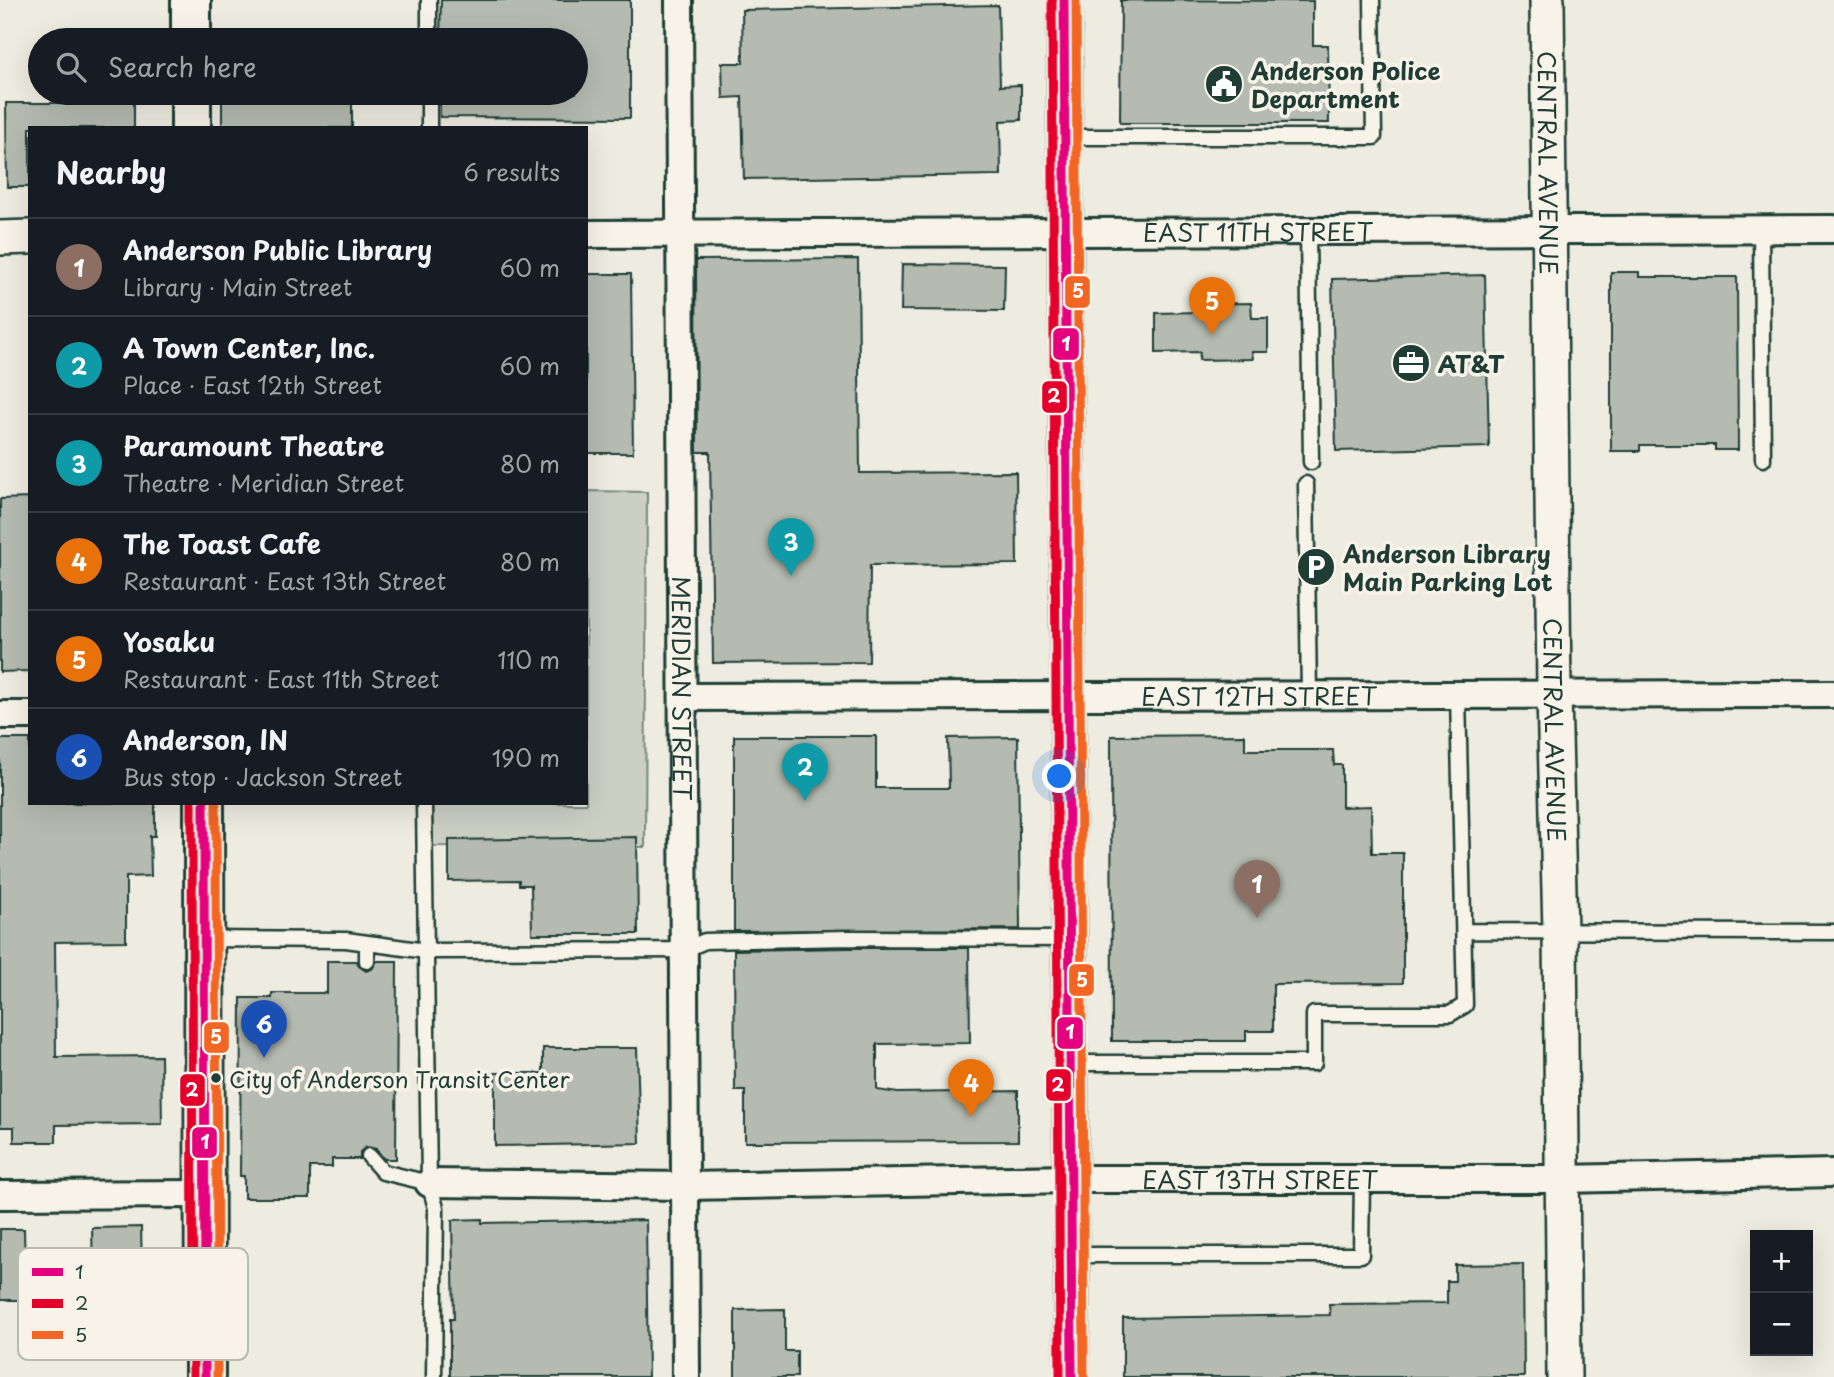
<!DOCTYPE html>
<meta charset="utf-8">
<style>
:root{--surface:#171b24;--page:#242831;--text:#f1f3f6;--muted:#9ea1a6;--line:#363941;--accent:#b45309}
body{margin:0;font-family:"Playpen Sans",sans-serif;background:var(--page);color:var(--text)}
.controls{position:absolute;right:21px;bottom:21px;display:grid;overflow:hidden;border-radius:0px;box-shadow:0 7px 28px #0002}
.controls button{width:63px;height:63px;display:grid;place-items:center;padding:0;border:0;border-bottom:2px solid var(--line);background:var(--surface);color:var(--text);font:35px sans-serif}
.you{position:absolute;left:1060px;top:777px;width:24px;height:24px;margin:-18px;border:5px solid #fff;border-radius:50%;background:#1a73e8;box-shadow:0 0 0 10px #1a73e833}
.badge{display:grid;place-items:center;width:46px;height:46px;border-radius:50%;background:var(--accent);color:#fff;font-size:23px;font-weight:700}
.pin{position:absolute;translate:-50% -58px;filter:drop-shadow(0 2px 4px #0008)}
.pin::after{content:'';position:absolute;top:37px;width:24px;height:21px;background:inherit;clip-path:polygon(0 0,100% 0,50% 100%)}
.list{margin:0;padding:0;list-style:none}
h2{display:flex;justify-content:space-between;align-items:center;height:91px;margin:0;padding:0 28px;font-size:30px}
h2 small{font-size:23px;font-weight:400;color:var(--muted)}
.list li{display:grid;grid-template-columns:46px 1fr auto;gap:21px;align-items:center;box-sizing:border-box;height:98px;padding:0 28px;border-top:2px solid var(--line)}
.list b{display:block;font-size:26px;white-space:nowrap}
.list p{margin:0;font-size:23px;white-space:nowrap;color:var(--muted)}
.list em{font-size:23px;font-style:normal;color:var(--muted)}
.icon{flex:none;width:38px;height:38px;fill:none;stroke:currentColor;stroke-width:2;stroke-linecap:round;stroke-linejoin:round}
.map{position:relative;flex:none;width:1834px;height:1377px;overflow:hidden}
.search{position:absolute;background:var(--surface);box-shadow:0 7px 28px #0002;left:28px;top:28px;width:560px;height:77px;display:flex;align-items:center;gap:18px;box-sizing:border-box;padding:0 24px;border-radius:38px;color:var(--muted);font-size:26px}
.panel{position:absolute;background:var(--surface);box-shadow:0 7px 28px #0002;left:28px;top:126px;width:560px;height:679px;border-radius:0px}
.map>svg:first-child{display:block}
</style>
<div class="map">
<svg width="1834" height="1377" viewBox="0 0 1834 1377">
<rect width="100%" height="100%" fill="#eeece1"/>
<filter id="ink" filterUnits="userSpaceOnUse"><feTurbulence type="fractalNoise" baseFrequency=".0143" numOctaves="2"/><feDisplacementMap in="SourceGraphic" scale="14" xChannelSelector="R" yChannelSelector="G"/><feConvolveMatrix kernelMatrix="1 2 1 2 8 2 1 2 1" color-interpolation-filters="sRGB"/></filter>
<g filter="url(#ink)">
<path fill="#cccfc4" stroke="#76867c" stroke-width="2" d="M586,491L647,492L645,847L432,846V803H586Z"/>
<path fill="#b5bbb0" stroke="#1f3d34" stroke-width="2" d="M441,0H630V118L440,117V93H576V40H440Z
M1121,0L1313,1V45H1328L1329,123H1120Z
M998,5L1000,86L1021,85V120L1000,121L1001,175L744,179L742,97L723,98L722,63H743L742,10Z
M64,93H134V128H30V187H7L6,103H64Z
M222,93H352V128H222Z
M858,259L860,473L1016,472L1017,564L870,565L869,662L713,663L710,452H697L696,260Z
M902,264L1005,265L1004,311L901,310Z
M1611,272H1639V277H1737L1738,450H1715V445H1640V451H1611Z
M586,274H631L633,453H586Z
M1485,275L1489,447L1336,451L1332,279Z
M1251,303L1252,318H1268V352H1252L1253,359L1199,360L1200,352L1156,353V313L1199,312V304Z
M30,498V671L0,672V499Z
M1245,735V750H1333L1334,765H1342V807L1371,806L1372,853H1403V983L1273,984V1031H1246V1041H1112L1111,736Z
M734,736H876V788H949L948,738L1018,737L1020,929L734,931Z
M0,739H30V803H155V836H150L151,876L126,877V941L55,942L56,1057L161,1056L162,1124L56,1125V1142H14V1127H0Z
M637,837L638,934H532L531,885H519V880L449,881V840Z
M848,948H969L970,1043L877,1044V1090L898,1093L1018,1091V1141L745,1142V1091H735L734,950Z
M327,961H357L359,966L366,971L372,969L377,961H397L396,1159H384L376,1149L366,1147L360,1152V1159H332V1167H310V1198H244V1176H240L241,998H272V993H327Z
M543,1048H637L640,1143L495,1146V1073H543Z
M482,1219V1223L646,1220L648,1377H450V1319H454L452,1220Z
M141,1227L143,1310L110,1311V1308H98L97,1294L22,1296V1300H0V1229H24L25,1272H73V1269H93L92,1228Z
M1523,1264L1524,1377H1123V1318L1330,1315L1329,1304L1447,1303V1281H1455V1265Z
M785,1309V1351H797V1377H735V1310Z"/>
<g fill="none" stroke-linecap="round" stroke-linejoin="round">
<defs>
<path id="service" d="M429,0V40
M429,93V128
M1064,137H1374L1372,0
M1761,229L1763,459
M1308,231L1311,462
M1306,484L1309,695
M424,803L429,1183L436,1208L434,1377
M1464,931L1834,932
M206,939L346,940L426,951L684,950L705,941L848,938L1069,939
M367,943V961
M1070,1063H1314V1014H1450L1465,1005L1458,695
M369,1156L383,1172L429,1183
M1071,1255H1361L1362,1178"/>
<g id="minor">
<path id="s1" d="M679,0L686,1377"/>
<path id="s2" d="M586,234L1834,229"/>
<path id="s3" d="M683,697L1834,694"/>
<path d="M0,715H30"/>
<path id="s4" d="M429,1183L685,1186L1070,1179H1563L1834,1173"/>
<path d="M0,1195L204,1194"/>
</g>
<g id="tertiary">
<path d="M1064,0L1072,1377"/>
<path id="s5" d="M1547,0L1554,695L1560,931L1564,1377"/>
<path d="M0,238L30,237"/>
</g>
<path id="secondary" d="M191,40V0
M191,128V93
M204,803L205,1377"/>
</defs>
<use href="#service" stroke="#1f3d34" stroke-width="19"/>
<use href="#minor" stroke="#1f3d34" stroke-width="32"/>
<use href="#tertiary" stroke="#1f3d34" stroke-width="38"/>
<use href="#secondary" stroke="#1f3d34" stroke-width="44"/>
<use href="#service" stroke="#f7f3e8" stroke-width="14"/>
<use href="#minor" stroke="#f7f3e8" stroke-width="26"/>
<use href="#tertiary" stroke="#f7f3e8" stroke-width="33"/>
<use href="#secondary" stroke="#f7f3e8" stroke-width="38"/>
<defs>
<path id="bus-1" d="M1064,0L1072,1377
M204,803L205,1377"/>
<path id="bus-2" d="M1052,0L1060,1377
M192,803L193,1377"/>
<path id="bus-3" d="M1076,0L1084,1377
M216,803L217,1377"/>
</defs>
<use href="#bus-1" stroke="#f7f3e8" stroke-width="14"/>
<use href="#bus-2" stroke="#f7f3e8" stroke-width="14"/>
<use href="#bus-3" stroke="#f7f3e8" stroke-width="14"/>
<use href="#bus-1" stroke="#e5007d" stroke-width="9"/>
<use href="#bus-2" stroke="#e4002b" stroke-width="9"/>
<use href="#bus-3" stroke="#f26522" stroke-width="9"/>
</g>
</g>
<defs>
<symbol id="civic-disc" viewBox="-11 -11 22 22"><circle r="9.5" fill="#1f3d34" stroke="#f7f3e8"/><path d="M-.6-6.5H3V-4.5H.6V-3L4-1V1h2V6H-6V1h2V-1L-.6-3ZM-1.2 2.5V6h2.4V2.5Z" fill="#fff"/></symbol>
<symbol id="office-disc" viewBox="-11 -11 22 22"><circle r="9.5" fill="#1f3d34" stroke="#f7f3e8"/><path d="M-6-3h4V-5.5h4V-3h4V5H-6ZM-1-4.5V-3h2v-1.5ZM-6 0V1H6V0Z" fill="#fff"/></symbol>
<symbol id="parking-disc" viewBox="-11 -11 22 22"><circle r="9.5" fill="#1f3d34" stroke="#f7f3e8"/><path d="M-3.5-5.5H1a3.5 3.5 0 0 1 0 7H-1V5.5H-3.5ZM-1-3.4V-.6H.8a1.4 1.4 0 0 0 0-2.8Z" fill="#fff"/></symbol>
</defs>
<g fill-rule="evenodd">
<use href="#civic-disc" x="1202" y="62" width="44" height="44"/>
<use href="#office-disc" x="1389" y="341" width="44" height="44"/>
<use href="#parking-disc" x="1294" y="545" width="44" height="44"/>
</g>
<circle fill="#1f3d34" stroke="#f7f3e8" stroke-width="2.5" cx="216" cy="1078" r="6"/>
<g text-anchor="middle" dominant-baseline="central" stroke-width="7" stroke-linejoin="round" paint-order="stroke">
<g font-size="22" fill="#1f3d34" stroke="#f7f3e8" text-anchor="start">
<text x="229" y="1078">City of Anderson Transit Center</text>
</g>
<g font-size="24" font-weight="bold" fill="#1f3d34" stroke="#f7f3e8" text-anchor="start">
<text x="1251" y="70">Anderson Police<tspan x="1251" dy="28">Department</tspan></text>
<text x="1438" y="363">AT&amp;T</text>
<text x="1343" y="553">Anderson Library<tspan x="1343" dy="28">Main Parking Lot</tspan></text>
</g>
<g font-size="24" fill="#1f3d34" stroke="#f7f3e8">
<text stroke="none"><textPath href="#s5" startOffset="163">CENTRAL AVENUE</textPath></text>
<text stroke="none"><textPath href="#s2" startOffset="672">EAST 11TH STREET</textPath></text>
<text stroke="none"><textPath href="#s1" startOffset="688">MERIDIAN STREET</textPath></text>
<text stroke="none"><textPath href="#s3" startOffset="576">EAST 12TH STREET</textPath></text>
<text stroke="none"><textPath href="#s5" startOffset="730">CENTRAL AVENUE</textPath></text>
<text stroke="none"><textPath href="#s4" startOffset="831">EAST 13TH STREET</textPath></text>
</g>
</g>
<rect x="18" y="1248" width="230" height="112" rx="10" fill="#f7f3e8" stroke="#b6bcb2" stroke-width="2"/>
<rect x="32" y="1268" width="31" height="8" fill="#e5007d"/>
<rect x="32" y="1299" width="31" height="9" fill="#e4002b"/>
<rect x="32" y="1331" width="31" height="8" fill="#f26522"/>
<g font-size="19" fill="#1f3d34">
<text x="75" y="1279">1</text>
<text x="75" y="1310">2</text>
<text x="75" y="1342">5</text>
</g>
<g stroke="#f7f3e8" stroke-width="2.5">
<rect x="1064" y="275" width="27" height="34" rx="7" fill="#f26522"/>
<rect x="1052" y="327" width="28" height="34" rx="7" fill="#e5007d"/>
<rect x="1041" y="380" width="27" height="34" rx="7" fill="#e4002b"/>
<rect x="1068" y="963" width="27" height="34" rx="7" fill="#f26522"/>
<rect x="1056" y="1016" width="28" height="34" rx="7" fill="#e5007d"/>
<rect x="203" y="1021" width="27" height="33" rx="7" fill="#f26522"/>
<rect x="1045" y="1068" width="27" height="34" rx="7" fill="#e4002b"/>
<rect x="179" y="1073" width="27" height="34" rx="7" fill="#e4002b"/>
<rect x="191" y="1126" width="27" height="33" rx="7" fill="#e5007d"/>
</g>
<g font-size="19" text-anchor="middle" font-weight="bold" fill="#fff">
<text x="1078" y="298">5</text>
<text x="1066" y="351">1</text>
<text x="1054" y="403">2</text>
<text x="1082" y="987">5</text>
<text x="1070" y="1039">1</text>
<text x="216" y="1044">5</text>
<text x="1058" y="1092">2</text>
<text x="192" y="1097">2</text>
<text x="205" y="1149">1</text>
</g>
</svg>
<div class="controls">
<button>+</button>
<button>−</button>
</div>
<div class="you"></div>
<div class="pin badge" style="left:1257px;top:918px;background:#8d6e63">1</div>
<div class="pin badge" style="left:805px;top:801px;background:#0f9aa8">2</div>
<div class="pin badge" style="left:791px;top:576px;background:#0f9aa8">3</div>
<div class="pin badge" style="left:971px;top:1117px;background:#e8710a">4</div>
<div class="pin badge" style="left:1212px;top:335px;background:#e8710a">5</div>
<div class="pin badge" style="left:264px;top:1058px;background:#1a4fb4">6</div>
<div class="search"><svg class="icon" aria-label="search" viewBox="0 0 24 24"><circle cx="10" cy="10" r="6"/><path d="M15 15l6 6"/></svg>Search here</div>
<section class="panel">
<h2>Nearby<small>6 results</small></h2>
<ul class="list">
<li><span class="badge" style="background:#8d6e63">1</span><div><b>Anderson Public Library</b><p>Library · Main Street</p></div><em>60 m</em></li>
<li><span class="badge" style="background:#0f9aa8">2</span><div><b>A Town Center, Inc.</b><p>Place · East 12th Street</p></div><em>60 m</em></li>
<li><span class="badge" style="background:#0f9aa8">3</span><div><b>Paramount Theatre</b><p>Theatre · Meridian Street</p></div><em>80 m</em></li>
<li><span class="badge" style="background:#e8710a">4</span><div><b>The Toast Cafe</b><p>Restaurant · East 13th Street</p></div><em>80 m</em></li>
<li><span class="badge" style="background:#e8710a">5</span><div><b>Yosaku</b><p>Restaurant · East 11th Street</p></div><em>110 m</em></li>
<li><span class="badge" style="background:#1a4fb4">6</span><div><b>Anderson, IN</b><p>Bus stop · Jackson Street</p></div><em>190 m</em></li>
</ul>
</section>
</div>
